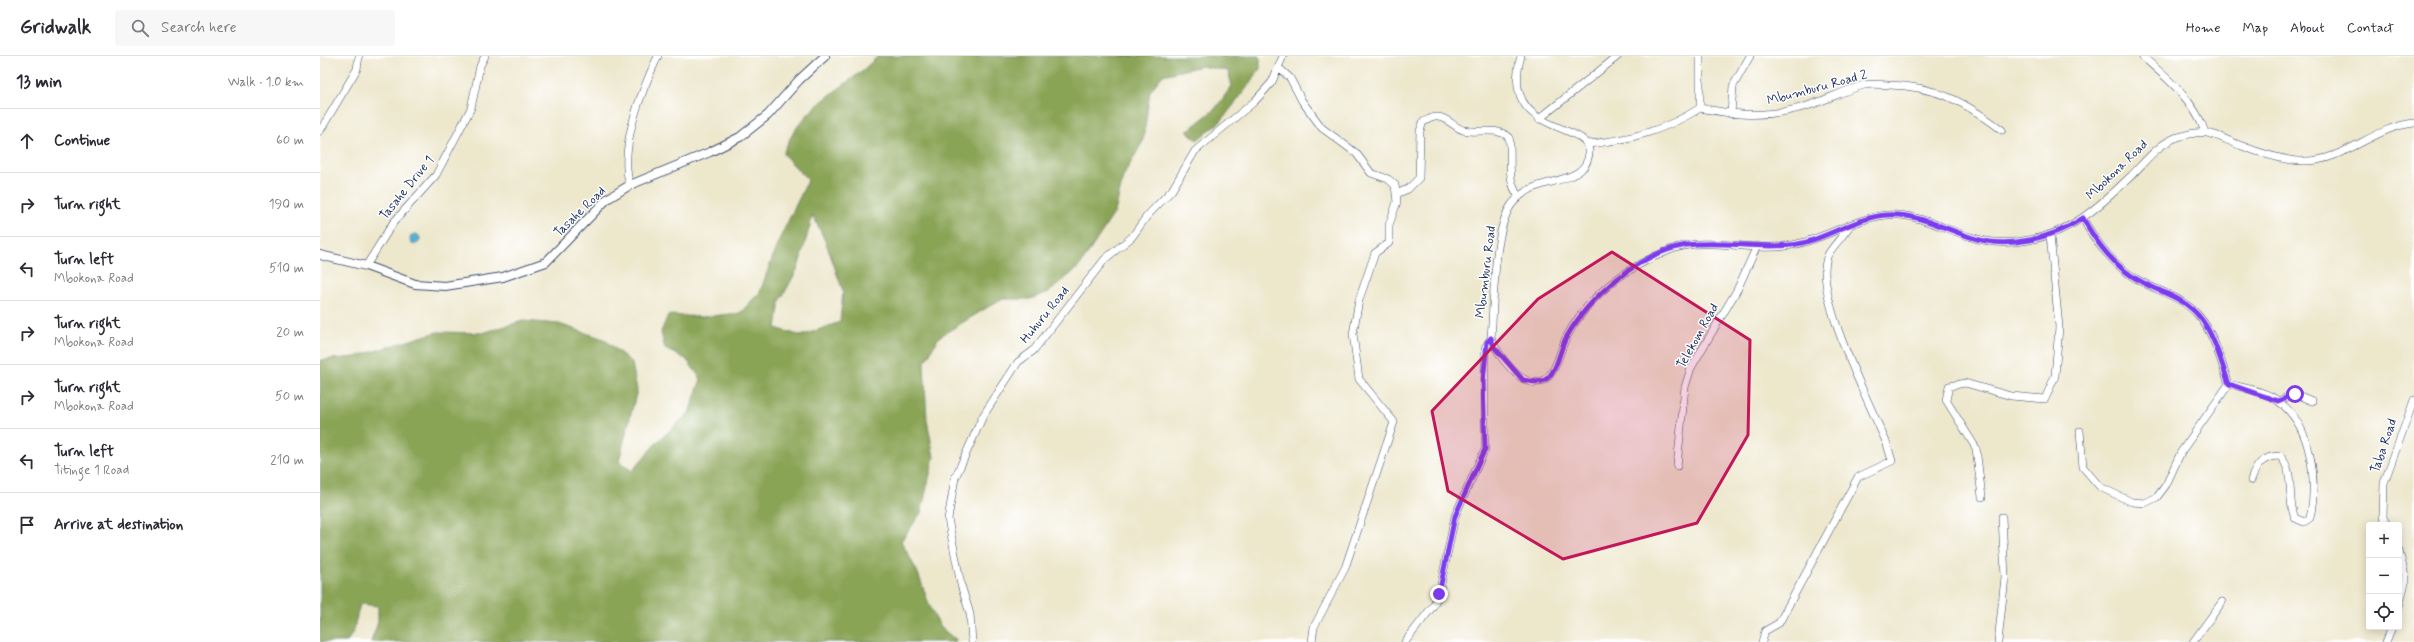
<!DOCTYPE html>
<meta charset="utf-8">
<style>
:root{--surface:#fff;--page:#f7f7f7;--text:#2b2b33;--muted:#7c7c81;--line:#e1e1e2}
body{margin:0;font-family:Mynerve,sans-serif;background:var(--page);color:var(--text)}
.controls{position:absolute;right:12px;bottom:12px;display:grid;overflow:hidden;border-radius:4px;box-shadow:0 2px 10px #0003}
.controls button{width:36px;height:36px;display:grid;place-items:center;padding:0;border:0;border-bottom:1px solid var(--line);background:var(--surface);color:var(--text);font:20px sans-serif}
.stop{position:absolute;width:12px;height:12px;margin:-9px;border:3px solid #7c3aed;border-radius:50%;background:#fff}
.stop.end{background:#7c3aed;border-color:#fff;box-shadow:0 1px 4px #0008}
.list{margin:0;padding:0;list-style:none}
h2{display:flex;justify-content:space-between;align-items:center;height:52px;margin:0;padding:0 16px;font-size:17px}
h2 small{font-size:13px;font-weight:400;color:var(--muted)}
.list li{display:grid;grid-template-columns:26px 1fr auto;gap:12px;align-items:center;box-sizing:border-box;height:64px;padding:0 16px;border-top:1px solid var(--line)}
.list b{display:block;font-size:15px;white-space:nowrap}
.list p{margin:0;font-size:13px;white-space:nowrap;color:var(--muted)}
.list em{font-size:13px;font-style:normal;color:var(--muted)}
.icon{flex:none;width:22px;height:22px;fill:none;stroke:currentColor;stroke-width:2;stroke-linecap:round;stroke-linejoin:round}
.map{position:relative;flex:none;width:2094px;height:586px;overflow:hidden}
header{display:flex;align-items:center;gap:24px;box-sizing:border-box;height:56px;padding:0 20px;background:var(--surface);border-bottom:1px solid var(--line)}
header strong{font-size:19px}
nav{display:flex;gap:22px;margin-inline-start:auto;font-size:14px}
.search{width:280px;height:36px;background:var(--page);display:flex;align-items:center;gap:10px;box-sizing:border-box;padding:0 14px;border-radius:4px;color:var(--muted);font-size:15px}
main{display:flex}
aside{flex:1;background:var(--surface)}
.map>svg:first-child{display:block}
</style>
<header>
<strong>Gridwalk</strong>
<div class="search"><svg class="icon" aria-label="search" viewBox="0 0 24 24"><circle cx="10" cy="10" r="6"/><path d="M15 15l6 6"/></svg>Search here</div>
<nav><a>Home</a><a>Map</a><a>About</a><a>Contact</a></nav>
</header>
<main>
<aside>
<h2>13 min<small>Walk · 1.0 km</small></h2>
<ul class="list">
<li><svg class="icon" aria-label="ahead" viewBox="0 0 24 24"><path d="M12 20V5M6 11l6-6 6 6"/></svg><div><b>Continue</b></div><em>60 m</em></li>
<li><svg class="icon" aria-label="right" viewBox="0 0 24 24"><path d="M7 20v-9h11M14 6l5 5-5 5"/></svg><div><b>Turn right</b></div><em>190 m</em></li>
<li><svg class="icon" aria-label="left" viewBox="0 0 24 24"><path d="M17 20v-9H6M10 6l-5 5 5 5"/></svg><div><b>Turn left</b><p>Mbokona Road</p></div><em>510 m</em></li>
<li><svg class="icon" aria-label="right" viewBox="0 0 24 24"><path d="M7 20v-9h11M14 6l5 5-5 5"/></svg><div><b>Turn right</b><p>Mbokona Road</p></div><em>20 m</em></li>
<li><svg class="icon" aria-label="right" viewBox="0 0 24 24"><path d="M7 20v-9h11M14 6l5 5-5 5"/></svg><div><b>Turn right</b><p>Mbokona Road</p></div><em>50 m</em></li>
<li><svg class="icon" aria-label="left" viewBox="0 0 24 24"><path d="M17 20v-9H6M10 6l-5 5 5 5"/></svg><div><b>Turn left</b><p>Titinge 1 Road</p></div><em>210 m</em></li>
<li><svg class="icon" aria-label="arrive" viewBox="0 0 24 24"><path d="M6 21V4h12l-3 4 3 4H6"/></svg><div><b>Arrive at destination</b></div></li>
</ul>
</aside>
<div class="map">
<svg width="2094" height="586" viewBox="0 0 2094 586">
<rect width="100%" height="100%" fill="#fff"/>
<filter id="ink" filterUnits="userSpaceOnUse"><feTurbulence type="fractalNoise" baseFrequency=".025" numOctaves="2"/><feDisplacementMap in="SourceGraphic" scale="8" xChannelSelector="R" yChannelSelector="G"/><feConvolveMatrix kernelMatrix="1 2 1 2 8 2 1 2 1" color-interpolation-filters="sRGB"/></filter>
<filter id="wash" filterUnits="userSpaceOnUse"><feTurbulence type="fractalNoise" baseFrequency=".012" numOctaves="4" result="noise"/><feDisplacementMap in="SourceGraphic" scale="16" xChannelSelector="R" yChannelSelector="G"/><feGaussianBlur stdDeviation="0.9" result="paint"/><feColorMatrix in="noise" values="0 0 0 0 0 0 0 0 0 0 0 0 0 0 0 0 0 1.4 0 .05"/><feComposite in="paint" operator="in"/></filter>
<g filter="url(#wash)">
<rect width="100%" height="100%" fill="#ede7cc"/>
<path fill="#8aa456" stroke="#526a5a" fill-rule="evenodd" d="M558,0H940V13L923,37L901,65L877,84L867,75L895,53L912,30L908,15L881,10L843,19L830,35L823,85L803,121L795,156L759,211L729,236L710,243H681L619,281L604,308L607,364L614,401L601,457L581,485C586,495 592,505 597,515C607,539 612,571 636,583L635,586H51L58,566V550L40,548L33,576L27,586H0V304L35,301L117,276L162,277L203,265L239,268L284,283L312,307L317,334L299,405L312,415L335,388L369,357L381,323L366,303L345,293L341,276L348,259L382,261L420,257L440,236L458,186L488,124L463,98C482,47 523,36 558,0ZM493,159L506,187L523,235L520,266L481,280L456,272L460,245L478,212Z"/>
<path fill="#53b2d1" stroke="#377098" d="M90 183a5 5 0 1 1 10 0a5 5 0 1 1-10 0Z"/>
</g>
<g filter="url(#ink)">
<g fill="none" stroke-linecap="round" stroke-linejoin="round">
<defs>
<path id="minor" d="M1201,0C1178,81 1272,64 1269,97C1267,125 1230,123 1211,133C1204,136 1197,142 1192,148C1173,173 1174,249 1171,282C1177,298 1203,336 1224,324C1236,318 1240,294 1246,282C1268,240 1306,211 1350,194C1390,179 1431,197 1472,189C1508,183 1542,156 1579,159C1604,161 1627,174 1651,181C1669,187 1690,188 1709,184C1751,177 1781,149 1811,120C1825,106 1836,90 1855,82C1865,79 1877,75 1887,77C1899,79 1910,86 1922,90C1940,97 1964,105 1984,105C2023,106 2054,71 2094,67
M1822,0C1847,22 1874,44 1885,76
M959,12L970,22L982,45L1002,72L1036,97L1051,117L1068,123L1075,129L1077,146L1069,169V187L1055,197L1039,244L1033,278L1039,323L1074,366L1025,512L994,571L992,586
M1380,52V0
M1411,58L1413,30L1430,0
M1219,63L1298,0
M0,75L37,13L39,0
M1268,88C1309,84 1344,75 1380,52C1421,60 1447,62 1487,50C1507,44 1525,34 1544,29C1552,27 1561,29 1569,29C1616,30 1645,46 1682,74
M310,129C298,92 322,34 338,0
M1076,138L1088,133L1099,122L1100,75L1103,66C1108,64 1113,60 1118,61C1128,62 1134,71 1143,74C1160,78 1175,70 1189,81C1193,102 1185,122 1199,141
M1763,163C1776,187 1796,212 1820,225C1840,236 1862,241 1878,259C1894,277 1901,306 1909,328
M46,210L73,167L116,119L151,52L160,10L165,0
M1909,328C1924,332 1946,335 1958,345C1992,369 1998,425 1990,462L1984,466L1975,462C1966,442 1976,417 1960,400C1943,400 1936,409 1931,424
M1958,345L1975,338L1992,345
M1760,375L1763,411L1780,431L1812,446L1825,447L1837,441L1846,429L1861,396L1909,328
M1357,410L1365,331L1371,312L1417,234L1437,190
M1662,441L1656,392L1626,344L1629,330L1645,327L1691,340L1725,343L1735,320L1739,271L1730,179
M2067,469L2063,461L2064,427L2094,344
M2079,495L2086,523L2079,550
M652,586L650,558L641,529L628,463L635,422L663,360L698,306L713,295L785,203L812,181L827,160L852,134L875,95L935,45L952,26L963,0
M1085,586L1113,550L1119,538L1135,460L1165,393V292L1171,282
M1442,586L1445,575L1459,567L1538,421L1572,405L1567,388C1550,348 1494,240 1507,201C1510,192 1525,179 1530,169
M1678,586L1685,521L1682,461
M1873,586L1902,546
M2066,586L2072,571"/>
<path id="tertiary" d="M0,199L46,210L95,228L125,230L183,221L226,206L287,143L310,129L390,96L420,81L448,59L479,24L505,0"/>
</defs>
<use href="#minor" stroke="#3a4b6e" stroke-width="8"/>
<use href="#tertiary" stroke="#3a4b6e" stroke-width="10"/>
<use href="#minor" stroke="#fff" stroke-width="7"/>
<use href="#tertiary" stroke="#fff" stroke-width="8"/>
</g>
</g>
<g fill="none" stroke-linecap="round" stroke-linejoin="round" filter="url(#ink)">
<path stroke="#7c3aed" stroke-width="5" d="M1119,538L1135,460L1165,393L1163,325L1167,286L1171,282L1174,291L1203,324C1210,325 1218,328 1225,324C1237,317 1240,293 1246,282C1269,241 1320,196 1367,189C1401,184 1436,193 1470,189C1504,186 1533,161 1567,159C1596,157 1623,172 1650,181C1687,194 1731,183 1763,162C1776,187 1796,212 1820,225C1841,237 1861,240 1878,259C1894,277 1901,306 1909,328L1958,345L1975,338"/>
</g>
<path fill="#c2185b" fill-opacity="0.2" stroke="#c2185b" stroke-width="3" stroke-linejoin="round" d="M1292,196L1430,284L1428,379L1377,467L1243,503L1128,435L1112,355L1218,243Z"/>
<g text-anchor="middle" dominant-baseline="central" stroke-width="3" stroke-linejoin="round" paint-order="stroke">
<g font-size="13" fill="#1b2f5e" stroke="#fff">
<text transform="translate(1497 32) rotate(-15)">Mbumburu Road 2</text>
<text transform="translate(1797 114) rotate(-44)">Mbokona Road</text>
<text transform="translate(87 132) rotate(-51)">Tasahe Drive 1</text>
<text transform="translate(260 156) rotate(-44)">Tasahe Road</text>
<text transform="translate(1166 216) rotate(-83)">Mbumburu Road</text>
<text transform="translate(725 259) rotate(-51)">Huhuru Road</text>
<text transform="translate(1378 280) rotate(-61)">Telekom Road</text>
<text transform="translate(2064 390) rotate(-71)">Taba Road</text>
</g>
</g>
</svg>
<div class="controls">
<button>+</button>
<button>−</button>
<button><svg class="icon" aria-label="locate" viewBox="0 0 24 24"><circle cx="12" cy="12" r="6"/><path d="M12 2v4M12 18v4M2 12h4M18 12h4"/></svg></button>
</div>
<div class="stop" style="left:1975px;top:338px"></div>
<div class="stop end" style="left:1119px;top:538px"></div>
</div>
</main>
